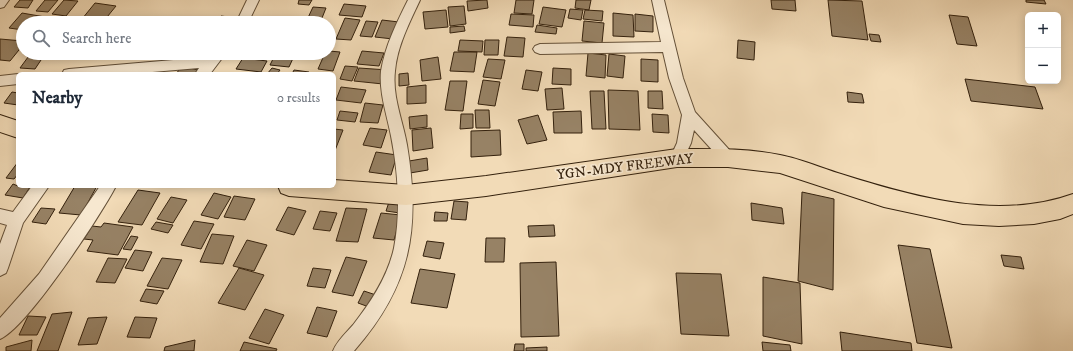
<!DOCTYPE html>
<meta charset="utf-8">
<style>
:root{--surface:#fff;--page:#f6f6f7;--text:#1f2937;--muted:#747a83;--line:#e0e1e3}
body{margin:0;font-family:"IM FELL DW Pica",serif;background:var(--page);color:var(--text)}
.controls{position:absolute;right:12px;top:12px;display:grid;overflow:hidden;border-radius:6px;box-shadow:0 2px 10px #0003}
.controls button{width:36px;height:36px;display:grid;place-items:center;padding:0;border:0;border-bottom:1px solid var(--line);background:var(--surface);color:var(--text);font:20px sans-serif}
.list{margin:0;padding:0;list-style:none}
h2{display:flex;justify-content:space-between;align-items:center;height:52px;margin:0;padding:0 16px;font-size:17px}
h2 small{font-size:13px;font-weight:400;color:var(--muted)}
.icon{flex:none;width:22px;height:22px;fill:none;stroke:currentColor;stroke-width:2;stroke-linecap:round;stroke-linejoin:round}
.map{position:relative;flex:none;width:1073px;height:351px;overflow:hidden}
.search{position:absolute;background:var(--surface);box-shadow:0 2px 10px #0003;left:16px;top:16px;width:320px;height:44px;display:flex;align-items:center;gap:10px;box-sizing:border-box;padding:0 14px;border-radius:22px;color:var(--muted);font-size:15px}
.panel{position:absolute;background:var(--surface);box-shadow:0 2px 10px #0003;left:16px;top:72px;width:320px;height:116px;border-radius:6px}
.map>svg:first-child{display:block}
</style>
<div class="map">
<svg width="1073" height="351" viewBox="0 0 1073 351">
<rect width="100%" height="100%" fill="#f2dbb7"/>
<filter id="stains"><feTurbulence type="fractalNoise" baseFrequency=".005" numOctaves="4"/><feColorMatrix values="0 0 0 0 .2 0 0 0 0 .09 0 0 0 0 .02 0 0 0 .5 -.17"/></filter>
<radialGradient id="worn" r=".72"><stop offset=".6" stop-color="#630" stop-opacity="0"/><stop offset="1" stop-color="#630" stop-opacity=".3"/></radialGradient>
<path fill="#978265" stroke="#34210d" d="M20,0H33L28,8L14,7Z
M45,0H58L48,12L36,11Z
M64,0L78,1L66,16L52,14Z
M299,0H312L309,5L298,4Z
M487,0L488,8L468,11L467,1Z
M516,0H534L532,14L514,13Z
M576,0H591L589,10L575,8Z
M771,0H795L796,11L772,9Z
M828,0L862,1L868,40L832,36Z
M1026,0H1044L1046,4L1026,2Z
M95,3L116,6L103,22L82,19Z
M344,4L366,6L362,17L339,15Z
M464,6L466,24L450,26L448,7Z
M313,7L326,8L320,23L306,22Z
M543,7L566,10L562,27L539,24Z
M570,9L583,10L581,20L568,18Z
M446,10L448,27L425,29L423,12Z
M585,10L603,11L602,21L583,19Z
M22,13L45,17L40,23H23V30L9,28Z
M613,13L633,15L634,37L613,36Z
M511,14L534,15L533,27L509,25Z
M635,14L653,16V32L635,31Z
M949,15L968,17L977,46L957,44Z
M221,16L236,18L233,23H217Z
M142,18L167,21L165,23H139Z
M345,18L360,20L351,40L336,39Z
M382,20L399,22L393,39L375,37Z
M366,21L378,22L372,37L360,36Z
M584,21L604,23L602,43L582,41Z
M537,25L557,28L556,34L535,32Z
M464,26L465,31L450,33V27Z
M869,34L879,35L881,42L871,41Z
M507,37L525,38L523,57L504,56Z
M0,39L23,41V45L10,61L0,60Z
M460,40L483,41L482,52L458,51Z
M485,40H499L498,55H484Z
M738,40L755,42L754,60L737,58Z
M329,51L340,52L333,71L318,69L325,53H329Z
M362,51L384,53L379,66L357,64Z
M454,52H477L474,72L450,71Z
M31,53L45,54L35,69L20,68Z
M81,53H101L99,57L80,55Z
M276,53H284L295,54L289,67L270,65Z
M588,53L606,55L605,78L586,76Z
M609,54L625,56L623,78L607,76Z
M438,57L441,79L422,81L420,60Z
M243,58L267,61L261,72L236,69Z
M488,59L505,60L501,79L483,77Z
M641,59L658,60V82L641,81Z
M182,66L198,70L195,74H176Z
M345,66L358,67L352,81L340,79Z
M272,68L280,70L277,74H267Z
M359,68L388,70L383,84L354,81Z
M553,68L571,69V85L552,84Z
M294,70L309,72L308,74H292Z
M526,70L542,72L538,91L522,89Z
M408,73L409,85L399,86V74Z
M965,79L1035,87L1043,109L971,101Z
M483,80L500,82L495,106L478,104Z
M450,81H467L463,111L445,110Z
M426,85V103L407,104V87Z
M341,87L366,90L361,103L336,100Z
M562,88L564,109L547,110L545,89Z
M608,90L638,91L640,130L609,129Z
M590,91H604L606,129H592Z
M648,91H662L663,109L648,108Z
M12,92L18,93V105L4,103Z
M847,92L862,94L864,103L848,102Z
M365,103L383,105L378,123L360,122Z
M475,110H489L490,128H476Z
M340,111L358,113L355,122L337,120Z
M581,111L582,133H554L553,112Z
M461,114H473V128L460,129Z
M652,114L668,115L669,133L653,132Z
M427,115V127L410,129L409,117Z
M538,115L547,140L527,144L518,120Z
M370,128L387,130L381,148L363,145Z
M431,128L433,148L413,151L412,130Z
M334,129L343,130L334,153Z
M500,130L501,155L471,157V131Z
M376,152L397,155L391,175L369,172Z
M427,158L428,170L410,173L409,161Z
M18,162V174L14,179L6,178Z
M13,184L18,186L30,187L23,198L5,195Z
M75,186H97L81,215L59,213Z
M138,190L160,193L142,225L118,222Z
M802,192L834,199L833,290L798,281Z
M214,193L231,197L218,219L201,215Z
M234,196L255,199L245,220L224,217Z
M171,197L187,200L173,223L157,219Z
M454,201L468,202L466,220L451,219Z
M389,202L403,204L400,213L386,211Z
M751,203L782,208L784,224L752,220Z
M288,207L306,211L294,235L276,230Z
M41,208L55,209L46,224L32,222Z
M346,208L367,209L358,242L336,241Z
M320,211L337,213L330,231L313,229Z
M435,212L448,213L447,221H434Z
M381,213L401,215L394,240L373,238Z
M194,221L214,224L201,249L181,245Z
M156,222L173,225L168,233L151,229Z
M104,223L133,227L118,255L87,251L93,240L84,239L92,226L101,227Z
M554,225L555,236L529,237L528,226Z
M212,234L234,236L223,264L200,262Z
M131,236L138,237L131,250L123,249Z
M486,238H505L504,262H485Z
M247,240L267,245L254,271L233,266Z
M427,241L444,243L440,259L423,256Z
M898,245L930,249L952,348L917,343Z
M135,250L152,252L143,271L125,268Z
M1001,255L1021,257L1024,269L1004,266Z
M346,257L367,261L353,296L332,292Z
M108,258L127,259L115,283L96,282Z
M162,258L182,260L168,289L147,286Z
M556,262L559,336L521,337L520,263Z
M239,268L264,275L245,310L218,303Z
M313,268L331,270L325,288L307,286Z
M420,269L455,274L447,308L411,303Z
M676,273L721,274L729,336L681,334Z
M763,277L800,283L802,344L763,336Z
M146,289L164,291L157,304L140,301Z
M364,291L376,295L369,307L358,303Z
M317,307L337,311L327,337L307,333Z
M265,309L284,315L269,344L249,338Z
M72,312L58,351H37L52,314Z
M28,316L46,317L37,335H19Z
M107,317L97,344L78,345L88,318Z
M135,317L157,318L150,338L127,337Z
M840,332L911,343L912,351H842Z
M32,340L31,351H6V347Z
M195,340L194,351H164L165,347Z
M244,342L277,349L276,351H240Z
M762,342L790,345L791,351H763Z
M515,344H524V351H514Z
M547,347V351H526V348Z"/>
<g fill="none" stroke-linecap="round" stroke-linejoin="round">
<defs>
<path id="minor" d="M0,0H9L4,7L0,8Z
M247,0H259L248,23H236Z
M408,0H420C410,22 397,46 395,71C392,97 403,121 407,145C421,229 411,286 354,351H333C337,341 346,333 353,325C371,302 388,276 394,248C401,212 398,171 391,136C387,115 379,93 381,71C385,46 397,22 408,0Z
M652,0H664L683,78L695,112L733,154L735,158L733,162L728,164L723,162L694,130L691,143L682,162L677,164L672,162L670,158L677,143L682,115L669,78L663,52L540,54L535,52L533,49L535,46L540,44L661,42Z
M212,53H226L210,74H195L199,68L129,74H62L64,70L69,69L208,57Z
M18,74V84L0,86V76Z
M32,186H49L23,223L8,268L6,273L0,276V244L7,225L0,223V209L13,212Z
M100,186H116C101,215 27,328 0,339V318L39,274Z"/>
<path id="primary" d="M0,115L18,121V138L0,132Z
M677,149C711,149 747,148 780,155C801,159 821,168 841,174C914,197 998,221 1073,194V214L1060,219L1034,224L999,226L963,224L884,207L780,173L728,167H677L486,196L406,205L289,196L281,193L278,186H334V180L406,185L486,176Z"/>
</defs>
<use href="#minor" stroke="#645038" stroke-width="2"/>
<use href="#primary" stroke="#34210d" stroke-width="2"/>
<use href="#minor" fill="#f7e8d0" fill-rule="evenodd"/>
<use href="#primary" fill="#f2dbb7" fill-rule="evenodd"/>
</g>
<g text-anchor="middle" dominant-baseline="central" stroke-width="3.5" stroke-linejoin="round" paint-order="stroke">
<g font-size="14" fill="#34210d" stroke="#f7e8d0">
<text transform="translate(625 167) rotate(-7)">YGN-MDY FREEWAY</text>
</g>
</g>
<rect width="100%" height="100%" filter="url(#stains)"/>
<rect width="100%" height="100%" fill="url(#worn)"/>
</svg>
<div class="controls">
<button>+</button>
<button>−</button>
</div>
<div class="search"><svg class="icon" aria-label="search" viewBox="0 0 24 24"><circle cx="10" cy="10" r="6"/><path d="M15 15l6 6"/></svg>Search here</div>
<section class="panel">
<h2>Nearby<small>0 results</small></h2>
<ul class="list">
</ul>
</section>
</div>
